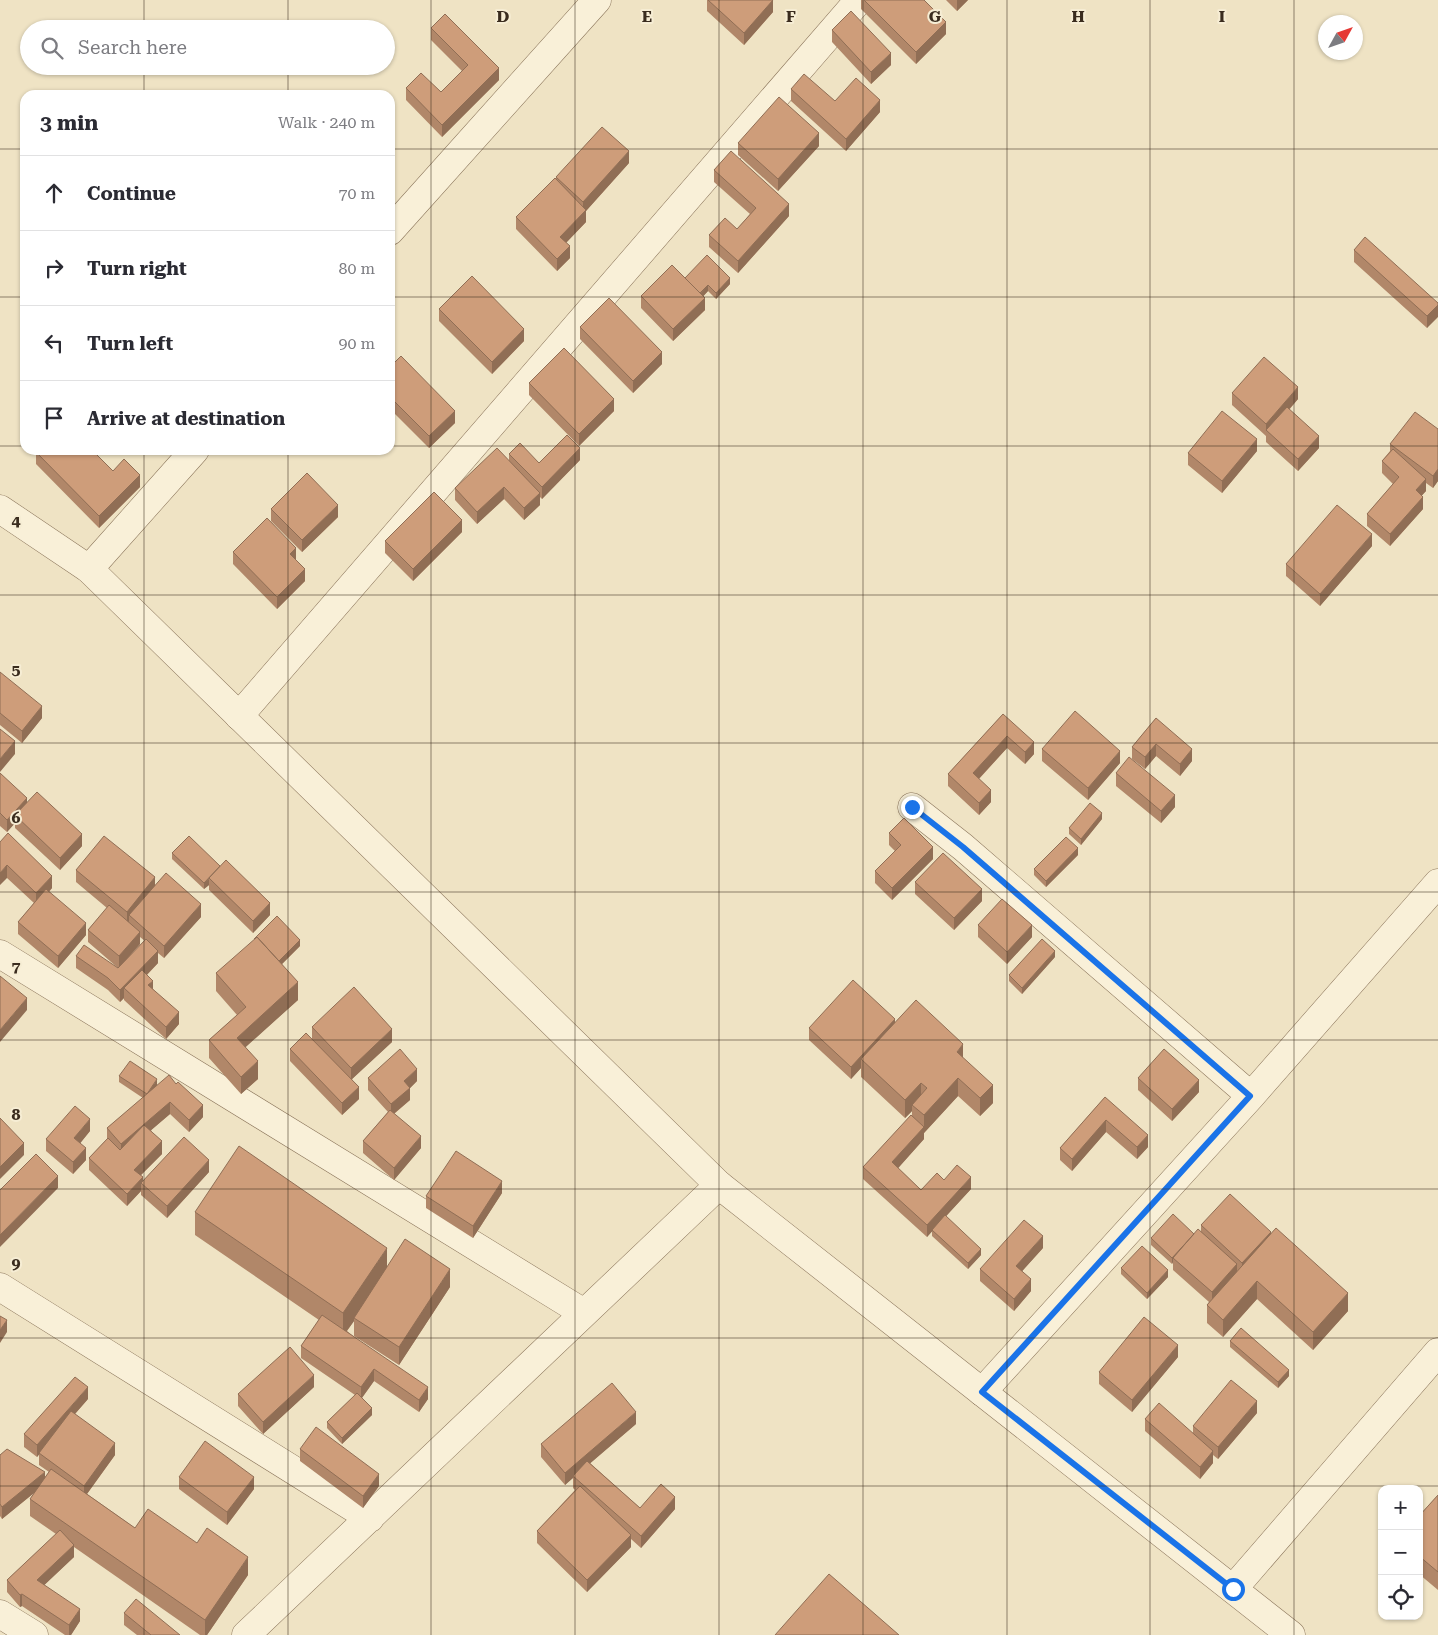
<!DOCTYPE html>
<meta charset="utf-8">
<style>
:root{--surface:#fff;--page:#f7f7f7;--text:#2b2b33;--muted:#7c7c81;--line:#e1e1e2}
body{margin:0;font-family:"Roboto Serif",serif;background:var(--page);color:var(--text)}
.controls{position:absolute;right:15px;bottom:15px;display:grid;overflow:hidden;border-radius:10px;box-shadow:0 1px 4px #0004}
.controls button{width:45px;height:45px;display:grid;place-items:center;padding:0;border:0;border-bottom:1px solid var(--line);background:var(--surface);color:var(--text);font:25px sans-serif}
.compass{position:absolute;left:1318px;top:15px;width:45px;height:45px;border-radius:50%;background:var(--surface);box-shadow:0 1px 4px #0004;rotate:50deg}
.stop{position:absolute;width:15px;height:15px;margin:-11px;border:4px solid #1a73e8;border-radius:50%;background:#fff}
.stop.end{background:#1a73e8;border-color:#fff;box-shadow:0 1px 5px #0008}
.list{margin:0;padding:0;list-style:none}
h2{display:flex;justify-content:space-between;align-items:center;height:65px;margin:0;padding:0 20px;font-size:21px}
h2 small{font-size:16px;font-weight:400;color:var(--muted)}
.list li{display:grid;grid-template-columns:32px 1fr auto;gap:15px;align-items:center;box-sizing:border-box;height:75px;padding:0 20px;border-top:1px solid var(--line)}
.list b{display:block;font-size:19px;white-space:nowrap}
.list em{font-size:16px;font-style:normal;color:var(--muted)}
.icon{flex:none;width:28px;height:28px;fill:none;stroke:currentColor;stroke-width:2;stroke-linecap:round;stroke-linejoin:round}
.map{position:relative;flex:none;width:1438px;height:1635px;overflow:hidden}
.search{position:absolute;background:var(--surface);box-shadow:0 1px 4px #0004;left:20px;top:20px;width:375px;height:55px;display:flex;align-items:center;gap:12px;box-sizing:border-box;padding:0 18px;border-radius:28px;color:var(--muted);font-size:19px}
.panel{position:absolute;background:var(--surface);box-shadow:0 1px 4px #0004;left:20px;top:90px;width:375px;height:365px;border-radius:15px}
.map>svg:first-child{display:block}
</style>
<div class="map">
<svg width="1438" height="1635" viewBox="0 0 1438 1635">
<rect width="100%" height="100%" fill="#efe3c4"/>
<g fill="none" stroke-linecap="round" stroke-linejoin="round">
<defs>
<path id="minor" d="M390,231L597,0
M89,569L195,450
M239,716L859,0
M912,807L963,847L1251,1096
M0,954L584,1313
M0,1287L370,1518
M982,1392L1251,1096L1438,883
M1233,1589L1438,1352
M0,1614L34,1635
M246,1635L719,1185"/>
<path id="tertiary" d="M0,509L89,569L719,1185L1291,1635"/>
</defs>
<use href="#minor" stroke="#8a745a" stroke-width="29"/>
<use href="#tertiary" stroke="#8a745a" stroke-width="29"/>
<use href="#minor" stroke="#f9f0d8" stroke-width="28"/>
<use href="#tertiary" stroke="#f9f0d8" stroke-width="28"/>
</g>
<path fill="#b18769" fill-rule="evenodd" d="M707,0H773V12L744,45L707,11Z
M861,0H924L946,34L916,64L861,9Z
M946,0H968L957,11Z
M431,28L499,80L442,137L406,100V88L441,92L462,71L431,40Z
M832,30L891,65L871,84L832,42Z
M791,89L835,101L880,112L846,151L791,101Z
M738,143L819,146L778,191L738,155Z
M629,163L586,211V222L566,243L570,258L557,271L516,229V217L556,180V177Z
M714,170L789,216L738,273L709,247V235L737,229L750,214L714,182Z
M1354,250L1438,303L1427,328L1354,262Z
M685,278L730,284L716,299L708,291L703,296L705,310L673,341L641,308V296Z
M439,309L524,341L492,374L439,321Z
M580,327L662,364L633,393L580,339Z
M390,367L455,423L429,448L390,409Z
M529,383L614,411L579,446L529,395Z
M1232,393L1298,399L1289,410L1319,448L1298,471L1266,442V435V436L1232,405Z
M1438,429V481L1433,488L1426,483V491L1422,495L1423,509L1390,546L1367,526V514L1393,484L1382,473V461L1390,451V444Z
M1257,451L1222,493L1188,465V453Z
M36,452L113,471L140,487L99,528L36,464Z
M509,454L539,463L580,460L542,499L540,497V505L524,520L504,499L477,524L455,500V488L509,460Z
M271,509L338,517L302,552L271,521Z
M462,532L413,581L385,553V541Z
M1372,546L1320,606L1286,576V564Z
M233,552L296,560L305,581L277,609L233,564Z
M0,672L42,718L22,743L0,725Z
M1003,714L1034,754L1025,764L1007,748L979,779L991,802L979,815L948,786V774Z
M1156,718L1192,761L1180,776L1156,756L1145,769L1132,759V747Z
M1042,749L1120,763L1088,800L1042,761Z
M0,773L27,803L82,846L60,870L15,828V823L7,832L0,826Z
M1116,773L1175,807L1161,823L1116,786Z
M1102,819L1081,845L1069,834V828Z
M889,833L933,859L892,900L875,883V871L895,851L889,845Z
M0,842L52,888L49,892L86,935L58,968L18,934V922L34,903L7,878Z
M172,853L270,915L253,933L209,890V885L204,889L172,859Z
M1078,855L1046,887L1034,875V869Z
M76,870L155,885L201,917L164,958L158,953V963L147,975L153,989L179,1024L166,1039L124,1000V998L120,1002L108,990L76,968V956L118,968L88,942V930L107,908L76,882ZM140,937L145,941L125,961L140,944Z
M915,882L982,901L954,930L915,894Z
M978,925L1032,937L1007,964L978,937Z
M300,946L282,964L298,1000L245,1047L258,1079L241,1094L209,1058V1040L237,1015L216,991V973Z
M1055,957L1022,994L1009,981V975Z
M895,1022L963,1058L993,1103L980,1116L958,1096L924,1133V1139L898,1168L921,1190L944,1180L971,1189L946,1216L981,1255L968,1269L932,1236V1231L927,1237L863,1179V1167L912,1115V1111L905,1118L861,1077V1068L851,1079L809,1040V1028Z
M312,1027L392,1042L352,1079L359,1099L342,1115L290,1061V1049L312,1039Z
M119,1076L157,1085L203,1117L189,1132L170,1114L151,1130L162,1154L140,1176L143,1182L209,1172L167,1218L141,1195V1191L127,1206L89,1170V1158L107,1139V1128L143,1098L119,1082Z
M368,1078L417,1081L410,1088V1100L394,1114L421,1148L394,1180L363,1153V1141L388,1112L368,1090Z
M1138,1078L1199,1092L1172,1121L1138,1090Z
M1105,1097L1148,1147L1137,1159L1106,1132L1072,1171L1060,1160V1148Z
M90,1131L80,1143L86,1160L73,1174L46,1151V1139Z
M502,1193L473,1238L426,1208V1196Z
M195,1212L387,1267L450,1287L399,1365L354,1336V1321L347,1331L428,1399L419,1412L374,1381L362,1398L372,1415L342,1444L327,1428V1422L355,1395L301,1358V1346L319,1320L195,1235Z
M1201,1225L1271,1233L1348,1311L1313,1350L1257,1299L1223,1337L1207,1323V1305L1209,1302L1173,1270V1262L1172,1264L1151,1245V1238L1194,1234L1201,1231Z
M1043,1248L1022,1271L1031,1291L1014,1311L980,1281V1269Z
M1121,1268L1168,1277L1147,1299L1121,1274Z
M1230,1341L1289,1376L1278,1388L1230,1347Z
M1178,1357L1132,1412L1099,1384V1372Z
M314,1387L263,1434L238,1406V1394Z
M88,1399L75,1414L115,1455L87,1494L135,1528L197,1543L248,1575L207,1635H200L74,1547V1557L44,1585L80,1621L71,1635H65L22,1606L20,1607L7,1592V1580L56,1534L30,1516V1499L34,1493L2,1519L0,1516V1455L45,1477L49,1472L39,1465V1454L37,1457L24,1447V1434Z
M1257,1413L1218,1459L1213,1455V1463L1200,1479L1145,1431V1419L1193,1433V1426Z
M636,1424L590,1463L640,1508L675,1509L641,1548L631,1539V1547L587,1592L537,1543V1531L575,1490L573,1488V1477L565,1485L541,1457V1444Z
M300,1449L379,1486L363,1508L300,1461Z
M179,1477L254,1489L227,1525L179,1489Z
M1438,1495V1590L1419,1574V1516Z
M124,1613L180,1635H137L124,1625Z"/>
<path fill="#906e55" d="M773,0V12L744,45V33Z
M957,0H968L957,11Z
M946,22V34L916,64V52Z
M891,53V65L871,84V72Z
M499,68V80L442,137V125Z
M880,100V112L846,151V139Z
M819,133V146L778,191V179Z
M629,151V163L586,211V222L560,249V237L583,213V202Z
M789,204V216L738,273V261Z
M570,246V258L557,271V259Z
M730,278V284L716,299V293Z
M708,285V291L700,300V294Z
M705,298V310L673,341V329Z
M1438,305V317L1427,328V316Z
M524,329V341L492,374V362Z
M662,352V364L633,393V381Z
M1298,387V399L1269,432L1266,430V436V424Z
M614,399V411L579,446V434Z
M455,411V423L429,448V436Z
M1319,436V448L1298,471V459Z
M1257,439V451L1222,493V481Z
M580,448V460L542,499V487Z
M1438,469V481L1433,488V476Z
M140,475V487L99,528V516Z
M1426,479V491L1416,502V490Z
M504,487V499L477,524V512Z
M540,493V505L524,520V508Z
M1423,497V509L1390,546V534Z
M338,505V517L302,552V540Z
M462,520V532L413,581V569Z
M1372,534V546L1320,606V594Z
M296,548V560L290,554Z
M305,569V581L277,609V597Z
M42,706V718L22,743V731Z
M1007,736V748L973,785V773Z
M15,741V754L0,772V759Z
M1034,742V754L1025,764V752Z
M1156,744V756L1145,769V757Z
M1192,749V761L1180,776V764Z
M1120,751V763L1088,800V788Z
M991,790V802L979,815V803Z
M1175,795V807L1161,823V811Z
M27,798V810L15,815V823L7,832V820Z
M1102,813V819L1081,845V839Z
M82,834V846L60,870V858Z
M933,847V859L892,900V888Z
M1078,848V855L1046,887V881Z
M7,865V878L0,885V873Z
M52,876V888L36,905V893Z
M155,877V889L129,915V922L127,924V912Z
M209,879V885L204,889V883Z
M982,889V901L954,930V918Z
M270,903V915L253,933V921Z
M201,904V917L164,958V946Z
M86,923V935L58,968V956Z
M1032,925V937L1007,964V952Z
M140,932V944L119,968V956Z
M300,940V946L278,968V962Z
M158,951V963L129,993L124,988V998L120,1002V990Z
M1055,951V957L1022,994V988Z
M153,981V993L148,985Z
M298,982V1000L237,1055V1038Z
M27,998V1010L0,1042V1030Z
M179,1012V1024L166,1039V1027Z
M895,1019V1031L861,1059V1068L851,1079V1067Z
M392,1029V1042L351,1080V1068Z
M963,1044V1062L957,1052Z
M258,1061V1079L241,1094V1077Z
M417,1069V1081L410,1088V1100L391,1116V1104L404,1081Z
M958,1078V1096L924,1133V1139L892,1175V1162L924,1127V1115Z
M157,1079V1085L147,1095Z
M1199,1080V1092L1172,1121V1109Z
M921,1083V1101L912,1105V1111L905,1118V1100Z
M993,1085V1103L980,1116V1098Z
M359,1087V1099L342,1115V1103Z
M170,1102V1114L121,1156V1144Z
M203,1105V1117L189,1132V1120Z
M90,1119V1131L74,1151V1138Z
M1106,1120V1132L1072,1171V1159Z
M1148,1135V1147L1137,1159V1147Z
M421,1136V1148L394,1180V1168Z
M162,1141V1154L134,1182V1170Z
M24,1143V1155L0,1179V1167Z
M86,1148V1160L73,1174V1162Z
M209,1160V1172L167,1218V1206Z
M58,1176V1188L0,1247V1235Z
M143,1177V1185L141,1183V1191L127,1206V1194Z
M971,1177V1189L927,1237V1225Z
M502,1181V1193L473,1238V1226Z
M1271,1232V1244L1242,1275V1263Z
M1194,1234L1173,1258V1262L1172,1264V1258Z
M1043,1236V1248L1016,1278V1266Z
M387,1248V1271L354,1318V1321L343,1336V1313Z
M981,1249V1255L968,1269V1263Z
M1237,1264V1276L1212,1305V1292Z
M450,1269V1287L399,1365V1347Z
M1168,1270V1277L1147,1299V1293Z
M1031,1279V1291L1014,1311V1299Z
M1257,1281V1299L1223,1337V1320Z
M1348,1293V1311L1313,1350V1332Z
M7,1320V1332L0,1343V1330Z
M1178,1345V1357L1132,1412V1400Z
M374,1369V1381L361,1399V1387Z
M1289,1370V1376L1278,1388V1382Z
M314,1375V1387L263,1434V1422Z
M88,1387V1399L37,1457V1445Z
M428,1387V1399L419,1412V1400Z
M1257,1401V1413L1218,1459V1447Z
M372,1408V1415L342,1444V1438Z
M636,1412V1424L565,1485V1473Z
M115,1443V1455L84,1498V1486Z
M1213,1451V1463L1200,1479V1467Z
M45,1472V1484L2,1519V1507Z
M379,1474V1486L363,1508V1496Z
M254,1477V1489L227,1525V1512Z
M675,1497V1509L641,1548V1536Z
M631,1535V1547L587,1592V1580Z
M74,1545V1557L37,1592V1580Z
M248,1557V1575L207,1635H205V1620Z
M22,1594V1606L20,1607V1595Z
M80,1609V1621L71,1635H69V1625Z"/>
<path fill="#ce9d7a" stroke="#906e55" d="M708,0H773L744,33Z
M864,0H924L946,22L916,52Z
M851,11L891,53L871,72L832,30Z
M445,14L499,68L442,125L406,88L421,73L441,92L468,65L431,28Z
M804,74L835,101L856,78L880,100L846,139L791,89Z
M779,97L819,133L778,179L738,143Z
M602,127L629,151L583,202L556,177Z
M731,151L789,204L738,261L709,235L725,218L737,229L756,208L714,170Z
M555,178L586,210L560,237L570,246L557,259L516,217Z
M1365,237L1438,303V305L1427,316L1354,250Z
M707,255L730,278L716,293L708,285L700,293L685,278Z
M672,265L705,298L673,329L641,296Z
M472,276L524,329L492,362L439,309Z
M609,298L662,352L633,381L580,327Z
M564,348L614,399L579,434L529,383Z
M401,356L455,411L429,436L390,397V367Z
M1264,357L1298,387L1266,424L1232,393Z
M1287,407L1319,436L1298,459L1266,430Z
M1222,411L1257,439L1222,481L1188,453Z
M1415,412L1438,429V469L1433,476L1390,444Z
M567,435L580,448L542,487L509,454L520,443L539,463Z
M497,448L540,493L524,508L504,487L477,512L455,488Z
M1393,449L1426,479L1416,490L1423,497L1390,534L1367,514L1399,477L1382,461Z
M38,450H92L113,471L124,459L140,475L99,516L36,452Z
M307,473L338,505L302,540L271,509Z
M434,492L462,520L413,569L385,541Z
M1337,505L1372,534L1320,594L1286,564Z
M267,518L296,548L290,554L305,569L277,597L233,552Z
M0,672L42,706L22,731L0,713Z
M1075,711L1120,751L1088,788L1042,749Z
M1003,714L1034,742L1025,752L1007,736L973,773L991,790L979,803L948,774Z
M1156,718L1192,749L1180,764L1156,744L1145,757L1132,747Z
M0,729L15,741L0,759Z
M1129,757L1175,795L1161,811L1116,773Z
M0,773L27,798L7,820L0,813Z
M37,792L82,834L60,858L15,815Z
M1090,803L1102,813L1081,839L1069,828Z
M904,818L933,847L892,888L875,871L901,845L889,833Z
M8,833L52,876L36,893L7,865L0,873V842Z
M104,836L155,877L127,912L76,870Z
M189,836L220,866L204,883L172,853Z
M1066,837L1078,848L1046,881L1034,869Z
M943,853L982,889L954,918L915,882Z
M226,860L270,903L253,921L209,878Z
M166,873L201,904L164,946L129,915Z
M46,889L86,923L58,956L18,922Z
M1002,899L1032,925L1007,952L978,925Z
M109,905L140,932L119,956L88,930Z
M277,916L300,940L279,961L257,937L254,939Z
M257,937L298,982L237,1038L258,1061L241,1077L209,1040L246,1007L216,973Z
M146,939L158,951L120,990L108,978L76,956L84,945L118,968Z
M1042,939L1055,951L1022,988L1009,975Z
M142,970L153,981L148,985L179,1012L166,1027L124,988Z
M0,976L27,998L0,1030Z
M853,980L895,1019L851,1067L809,1028Z
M354,987L392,1029L351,1068L312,1027Z
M916,1000L963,1044L957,1052L993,1085L980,1098L958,1078L924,1115L912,1105L927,1088L921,1083L905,1100L861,1059Z
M306,1033L359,1087L342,1103L290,1049Z
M400,1049L417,1069L404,1081L410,1088L391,1104L368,1078Z
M1164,1049L1199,1080L1172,1109L1138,1078Z
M130,1061L157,1079L147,1094L119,1076Z
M169,1075L176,1084L178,1082L203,1105L189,1120L170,1102L121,1144L107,1128Z
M1105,1097L1148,1135L1137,1147L1106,1120L1072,1159L1060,1148Z
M75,1106L90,1119L74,1138L86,1148L73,1162L46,1139Z
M390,1110L421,1136L394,1168L363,1141Z
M911,1115L924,1127L892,1162L921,1190L937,1173L944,1180L957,1165L971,1177L927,1225L863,1167Z
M0,1118L24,1143L0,1167Z
M144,1125L162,1141L134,1170L143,1177L127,1194L89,1158L108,1138L120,1150Z
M184,1137L209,1160L167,1206L141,1183Z
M239,1146L387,1248L343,1313L195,1212Z
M456,1151L502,1181L473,1226L426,1196Z
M36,1154L58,1176L0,1235V1190Z
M1230,1194L1271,1232L1242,1263L1201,1225Z
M1173,1214L1194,1234L1172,1258L1151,1238Z
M945,1215L981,1249L968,1263L932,1230Z
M1024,1220L1043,1236L1016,1266L1031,1279L1014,1299L980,1269Z
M1276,1228L1348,1293L1313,1332L1257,1281L1223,1320L1207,1305Z
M1198,1229L1237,1264L1212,1292L1173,1258Z
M405,1239L450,1269L399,1347L354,1318Z
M1142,1246L1168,1270L1147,1293L1121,1268Z
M322,1315L428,1387L419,1400L374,1369L361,1387L301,1346Z
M0,1316L7,1320L0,1330Z
M1144,1317L1178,1345L1132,1400L1099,1372Z
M1241,1328L1289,1370L1278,1382L1230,1341Z
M290,1347L314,1375L263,1422L238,1394Z
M75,1377L88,1387L37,1445L24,1434Z
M1231,1380L1257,1401L1218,1447L1193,1426Z
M612,1383L636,1412L565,1473L541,1444Z
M357,1393L372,1408L342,1438L327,1422Z
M1159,1403L1213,1451L1200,1467L1145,1419Z
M71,1411L115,1443L84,1486L39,1453Z
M316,1427L379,1474L363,1496L300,1449Z
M205,1441L254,1477L227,1512L179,1477Z
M7,1449L45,1472L2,1507L0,1504V1455Z
M587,1461L640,1508L661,1484L675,1497L641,1536L573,1476Z
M51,1469L135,1528L148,1509L197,1543L207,1528L248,1557L205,1620L30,1499Z
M580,1486L631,1535L587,1580L537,1531Z
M1438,1495V1572L1419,1556V1516Z
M60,1530L74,1545L37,1580L80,1609L69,1625L22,1594L20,1595L7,1580Z
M829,1574L899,1635H775Z
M136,1599L180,1635H151L124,1613Z"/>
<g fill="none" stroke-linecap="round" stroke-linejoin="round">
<path stroke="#1a73e8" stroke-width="6" d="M912,807L963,847L1250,1096L982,1392L1233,1589"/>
</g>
<path fill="none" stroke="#3a2c1e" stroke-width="1" stroke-opacity="0.55" d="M144,0V29M288,0V29M431,0V1635M575,0V1635M719,0V1635M863,0V1635M1007,0V1635M1150,0V1635M1294,0V1635M144,66V95M288,66V95M0,149H25M390,149H1438M0,297H25M390,297H1438M0,446H25M390,446H1438M144,450V1635M288,450V1635M0,595H1438M0,743H1438M0,892H1438M0,1040H1438M0,1189H1438M0,1338H1438M0,1486H1438"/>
<g font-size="16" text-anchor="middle" font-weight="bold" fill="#3a2c1e" stroke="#f6edd4" stroke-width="4" stroke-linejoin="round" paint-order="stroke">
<text x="503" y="22">D</text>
<text x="647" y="22">E</text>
<text x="791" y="22">F</text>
<text x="935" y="22">G</text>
<text x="1078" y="22">H</text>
<text x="1222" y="22">I</text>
<text x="16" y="526">4</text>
<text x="16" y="675">5</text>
<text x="16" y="823">6</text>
<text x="16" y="972">7</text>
<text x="16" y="1120">8</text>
<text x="16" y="1269">9</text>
</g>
</svg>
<div class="controls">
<button>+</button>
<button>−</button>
<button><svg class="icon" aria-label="locate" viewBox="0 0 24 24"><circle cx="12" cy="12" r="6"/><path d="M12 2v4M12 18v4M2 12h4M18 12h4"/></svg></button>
</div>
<svg class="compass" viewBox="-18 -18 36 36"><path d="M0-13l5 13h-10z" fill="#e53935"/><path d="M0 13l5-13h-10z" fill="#7c7c81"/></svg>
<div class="stop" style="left:1233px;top:1589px"></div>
<div class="stop end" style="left:912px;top:807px"></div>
<div class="search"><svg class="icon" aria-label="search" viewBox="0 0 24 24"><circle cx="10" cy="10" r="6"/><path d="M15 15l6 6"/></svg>Search here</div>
<section class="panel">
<h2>3 min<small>Walk · 240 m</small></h2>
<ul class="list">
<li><svg class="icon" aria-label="ahead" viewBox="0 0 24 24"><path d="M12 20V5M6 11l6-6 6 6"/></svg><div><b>Continue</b></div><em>70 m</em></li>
<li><svg class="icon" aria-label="right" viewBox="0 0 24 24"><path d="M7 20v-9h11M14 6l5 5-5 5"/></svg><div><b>Turn right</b></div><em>80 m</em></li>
<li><svg class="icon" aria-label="left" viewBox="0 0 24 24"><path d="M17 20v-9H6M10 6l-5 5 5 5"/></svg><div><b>Turn left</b></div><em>90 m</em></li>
<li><svg class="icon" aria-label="arrive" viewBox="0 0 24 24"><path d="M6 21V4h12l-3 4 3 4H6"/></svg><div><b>Arrive at destination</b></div></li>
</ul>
</section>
</div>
